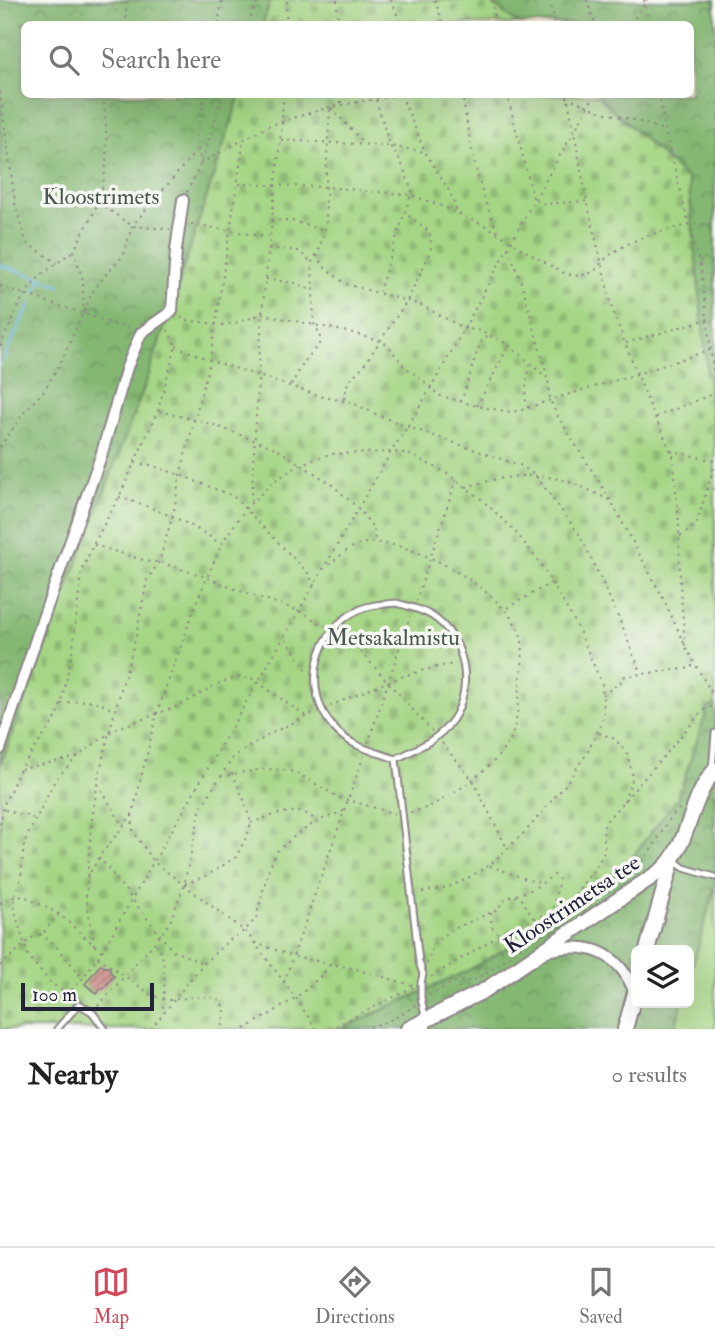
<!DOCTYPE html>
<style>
:root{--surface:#fff;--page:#f2f2f2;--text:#222;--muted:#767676;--line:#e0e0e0;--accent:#d1495b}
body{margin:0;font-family:"IM FELL Double Pica",serif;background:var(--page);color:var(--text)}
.controls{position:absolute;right:21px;bottom:21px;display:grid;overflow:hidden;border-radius:10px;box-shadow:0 7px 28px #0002}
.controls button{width:63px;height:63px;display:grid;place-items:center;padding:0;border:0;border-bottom:2px solid var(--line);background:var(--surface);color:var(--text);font:35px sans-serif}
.scale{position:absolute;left:21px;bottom:18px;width:133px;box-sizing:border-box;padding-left:7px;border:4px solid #22223b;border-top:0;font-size:19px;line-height:24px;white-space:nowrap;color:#22223b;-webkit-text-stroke:5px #f6f6f2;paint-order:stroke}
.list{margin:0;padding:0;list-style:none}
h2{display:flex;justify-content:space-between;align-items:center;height:91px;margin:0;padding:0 28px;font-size:30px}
h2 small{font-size:23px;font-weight:400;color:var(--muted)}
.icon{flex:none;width:38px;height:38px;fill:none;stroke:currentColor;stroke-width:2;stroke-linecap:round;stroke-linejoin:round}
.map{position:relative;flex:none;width:715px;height:1029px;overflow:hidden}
.search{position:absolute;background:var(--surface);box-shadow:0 7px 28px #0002;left:21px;right:21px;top:21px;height:77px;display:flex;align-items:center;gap:18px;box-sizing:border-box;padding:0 24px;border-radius:10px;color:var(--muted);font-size:26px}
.sheet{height:217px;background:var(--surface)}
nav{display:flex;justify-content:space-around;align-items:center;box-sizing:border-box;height:98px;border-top:2px solid var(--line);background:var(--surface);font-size:19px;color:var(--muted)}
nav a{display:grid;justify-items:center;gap:4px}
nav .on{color:var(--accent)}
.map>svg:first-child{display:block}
</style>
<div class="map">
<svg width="715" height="1029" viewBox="0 0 715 1029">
<defs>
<pattern id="forest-crowns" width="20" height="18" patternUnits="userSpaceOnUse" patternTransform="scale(1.75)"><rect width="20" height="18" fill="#84b772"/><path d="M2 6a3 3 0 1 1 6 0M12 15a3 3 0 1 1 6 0" fill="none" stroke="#6c945f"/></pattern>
<pattern id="cemetery-stones" width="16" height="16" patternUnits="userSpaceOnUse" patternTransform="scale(1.75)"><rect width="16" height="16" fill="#a6d685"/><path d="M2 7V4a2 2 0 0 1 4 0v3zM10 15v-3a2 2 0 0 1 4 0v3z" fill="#8fb774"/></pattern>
<pattern id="building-hatch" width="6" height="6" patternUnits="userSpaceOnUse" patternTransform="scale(1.75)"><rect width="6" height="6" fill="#d59c9a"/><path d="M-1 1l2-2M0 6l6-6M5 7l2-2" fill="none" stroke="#ac7f7f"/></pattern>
</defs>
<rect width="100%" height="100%" fill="#f6f6f2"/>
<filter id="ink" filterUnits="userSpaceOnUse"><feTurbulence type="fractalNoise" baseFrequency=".0143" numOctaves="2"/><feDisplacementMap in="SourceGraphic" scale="14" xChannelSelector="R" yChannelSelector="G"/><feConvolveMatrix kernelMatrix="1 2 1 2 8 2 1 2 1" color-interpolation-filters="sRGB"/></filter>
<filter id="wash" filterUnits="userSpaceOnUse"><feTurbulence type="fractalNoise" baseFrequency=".00686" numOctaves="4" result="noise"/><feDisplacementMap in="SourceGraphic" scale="28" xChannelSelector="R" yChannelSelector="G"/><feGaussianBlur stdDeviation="1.57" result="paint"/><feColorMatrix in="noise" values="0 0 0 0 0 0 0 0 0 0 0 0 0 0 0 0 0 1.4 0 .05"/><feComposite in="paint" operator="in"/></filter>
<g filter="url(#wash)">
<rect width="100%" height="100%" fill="#f5e5d2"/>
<path fill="url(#forest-crowns)" stroke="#536c56" stroke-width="2" d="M0,0H271L263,24H24V94L240,95L147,380L0,766Z
M487,0H715V449L688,180L597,95L690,94V24H518Z
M715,704V886L689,980V950H636V1003H682L675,1029H340L465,972L678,797L707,710Z"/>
<path fill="url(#cemetery-stones)" stroke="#647c60" stroke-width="2" d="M271,0H487L518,24H263Z
M240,95H597L688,180L715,449V704L707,710L678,797L626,865L555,920L465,972L340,1029H0V766L147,380Z"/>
<path fill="#a6d685" stroke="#647c60" stroke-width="2" d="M715,886V1029H675L682,1003H689V980Z"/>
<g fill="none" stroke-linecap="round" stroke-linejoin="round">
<path stroke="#71b7e8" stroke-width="2.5" d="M0,265L60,285
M35,292L42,279
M0,365L30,304"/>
</g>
<g id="blocks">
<path fill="url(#building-hatch)" d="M101,964L104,967H109L111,973L114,976L103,989L101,988L97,994L85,984Z"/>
</g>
</g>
<g filter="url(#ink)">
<use href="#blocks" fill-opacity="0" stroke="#8c8486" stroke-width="2"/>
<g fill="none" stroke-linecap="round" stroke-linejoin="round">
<defs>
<path id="lane" d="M396,603C409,606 421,609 432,616C468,639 476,695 447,727C433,742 414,750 396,759C374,751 350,747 334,728C301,691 314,630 359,610C371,604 384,604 396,603Z
M396,759L419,962L423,974L421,983V998L428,1029
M712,771L715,733
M675,861L684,868L715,877
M57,1029L79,1004L92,1012L105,1029"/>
<path id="street" d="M0,749L42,621L101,456L127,367L141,333L172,311L176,250L183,200
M547,951C589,941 620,952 635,994"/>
<path id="secondary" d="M647,950L672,861
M408,1029L485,990L662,870C690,845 689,799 715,770
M625,1029L636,989"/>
</defs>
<use href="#lane" stroke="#8c8486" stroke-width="9"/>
<use href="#street" stroke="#8c8486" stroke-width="14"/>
<use href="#secondary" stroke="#8c8486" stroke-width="18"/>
<path stroke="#8c8486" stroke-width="2" stroke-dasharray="2 5" stroke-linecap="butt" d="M337,0L338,24
M391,0L401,24
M435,0L443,24
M493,0L495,24
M550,0L555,24
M587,0L595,24
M644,0L649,24
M121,24L126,17V0
M218,24L222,0
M248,24L259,0
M286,24L287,0
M631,24L647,0
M0,92L16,209L27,243L57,263
M206,94L196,135L201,163L270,125L330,107L404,94
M341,94V104
M462,94C470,142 477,189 498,232
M507,94L534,201L546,204L586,201
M560,94L602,112L637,121L664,130
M567,94L587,201L613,312L649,404L673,456L679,523L680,581L685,646
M659,94L665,131L689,225L715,223
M401,95L425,152L450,192L457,212
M376,100L390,146L401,162L412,191L379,291
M331,108L363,142
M281,140L390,146L425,152
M239,184L326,187L411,195L439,205L490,228L530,254L566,274L579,276L594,272C615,242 655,232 689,225L701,270L715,386
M187,192L201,163L223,94
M99,203L132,226L170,229
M271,220L292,221L324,230
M191,224L268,237
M269,248L299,251L311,262
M508,248L522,284L548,379L550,400L557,415L611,501L665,602L684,643
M317,255L324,267L346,284L421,305L465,329L477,330L502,341L523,357L547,378
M266,279L295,283L311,290
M0,286L133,330
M84,314L83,280L74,251C81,235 92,219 98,202C110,167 107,130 103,94
M181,317L185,320L224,325L239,322L262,314L353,333L387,344L403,365L431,387L438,395L477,406L511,412L526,409L550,400L637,374L710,350
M626,343L708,319
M0,346L24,295L41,275L72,252
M176,346L210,360L323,397L351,402L380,416L408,427L522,466L536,476L579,534L594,564L624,630L633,655L642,673
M291,385L304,362L319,344L320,334L314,324L312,262L319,250L326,225V176L330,107
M344,399L348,382L364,365L407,301L431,251L430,232L405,213
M461,402L480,343L487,336
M477,406L508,347
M528,408L525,398L529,363
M159,411L211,424L275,448L330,483L359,509L374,529L375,542
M656,417L715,393
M0,447L26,410L43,392L59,366L92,293L107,273L124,255L132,226L198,149
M671,451L715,461
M135,463L150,465L180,475L233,496L310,575L314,586
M466,487C493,479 525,472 553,478C572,481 591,491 609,500
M119,497C154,508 191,522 220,544
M251,501L262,314L282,123L283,94
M680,536L696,525L715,464
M94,545L150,562H159L206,577L237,590L300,611L325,626
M329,565C338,558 349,547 360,544C405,533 499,588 518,629C526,644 522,665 520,682C519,698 518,719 512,735C502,762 455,795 428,807C422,810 415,811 408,813
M416,601L456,480
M507,608L551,583
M342,631L432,731
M286,639L308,672
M686,648L715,699
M603,695L622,681L625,676L692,668V662
M61,704C84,700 94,697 114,711
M330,706C370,689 412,669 456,664
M599,733L615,739L627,753L633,777L624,801
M368,743L410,616
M442,743L475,783L480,795L507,848
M21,769L77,757
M221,776L263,769L285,770L297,773L338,797L396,814
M98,784L122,824
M5,810L33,818
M132,815L133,831L154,862L247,933L296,998L316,1029
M251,823C267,817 308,801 315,823
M0,824L5,802L20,769L55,720L62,701L73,648L81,573L93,545L119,497L158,410L176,346L166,326
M99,857L172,950L203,963
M490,866L532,881L541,883
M87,878L99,857L132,815L157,713L196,603L223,541L246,508L273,482L301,464L330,454L391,452L406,453L445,472L481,499L514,530L540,563L576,624L602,684L604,712L601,725L587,753L565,785L527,830L492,863L470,877L447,888L418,893
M185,884L208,875L236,857L247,836L251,823L244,800L232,773
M515,896L522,899L533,918
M0,903L14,897L24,896L59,914L101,951
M491,913C491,922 490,932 501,934
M565,922C588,898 620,885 643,860C658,844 664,821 681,807
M40,934L53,943L82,977
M255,943L296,957L352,968L415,986
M156,944C169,961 163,992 163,1013
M94,945L86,896L91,827L98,779L109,733L136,636L147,580L159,562L174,511L180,475L210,360L244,139
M98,957L153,996L170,1000L194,997H209L220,1000L225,1009L222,1029
M427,964L434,943L449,931L496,910L507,898L533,889L554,875L559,878L553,911
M0,966L34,936L44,932L59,914
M431,977L502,934L540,916L563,909L597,866L605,850L603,829L607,820L665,755L703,710L715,705
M284,982L364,755
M67,995L83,978L102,951L391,452C435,386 471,315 509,246C534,199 562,152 589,106L594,94
M429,995L456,981H473L497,966L519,948L548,932
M73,999L51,983L28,956L15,912L14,897L21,878L24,843L55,780L77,757L113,730L181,705L217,684L237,677L253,679L306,716
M98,1006L155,942L170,922L184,885L201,807L234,756L272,733L315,712
M151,1029L203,964L228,941L244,931L256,919L268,871L277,851L297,834L318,821L344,811
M245,1029C276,1010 308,994 330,965
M330,1029L414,987
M363,1029C383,1023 400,1018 416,1004"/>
<use href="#lane" stroke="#fff" stroke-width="5"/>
<use href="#street" stroke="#fff" stroke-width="10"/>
<use href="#secondary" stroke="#fff" stroke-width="14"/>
</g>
</g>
<g text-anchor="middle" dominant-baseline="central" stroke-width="7" stroke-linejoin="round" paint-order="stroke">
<g font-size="23" fill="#4a5851" stroke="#f6f6f2">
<text x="101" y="196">Kloostrimets</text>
<text x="393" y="637">Metsakalmistu</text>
</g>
<g font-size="23" fill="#22223b" stroke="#f6f6f2">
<text transform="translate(572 904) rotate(-34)">Kloostrimetsa tee</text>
</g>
</g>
</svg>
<div class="controls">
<button><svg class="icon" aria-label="layers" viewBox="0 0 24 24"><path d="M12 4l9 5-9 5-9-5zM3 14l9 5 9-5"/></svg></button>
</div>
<div class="scale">100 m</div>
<div class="search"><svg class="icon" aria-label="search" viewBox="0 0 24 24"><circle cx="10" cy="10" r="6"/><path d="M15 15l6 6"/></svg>Search here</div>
</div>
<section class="sheet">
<h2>Nearby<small>0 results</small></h2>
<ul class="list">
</ul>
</section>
<nav>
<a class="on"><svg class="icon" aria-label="map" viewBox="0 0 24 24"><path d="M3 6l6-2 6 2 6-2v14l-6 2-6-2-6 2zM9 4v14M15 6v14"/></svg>Map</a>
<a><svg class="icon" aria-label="directions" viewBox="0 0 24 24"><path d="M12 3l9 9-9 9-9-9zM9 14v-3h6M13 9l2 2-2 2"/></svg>Directions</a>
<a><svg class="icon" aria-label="saved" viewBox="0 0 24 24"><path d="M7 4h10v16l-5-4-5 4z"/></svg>Saved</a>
</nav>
